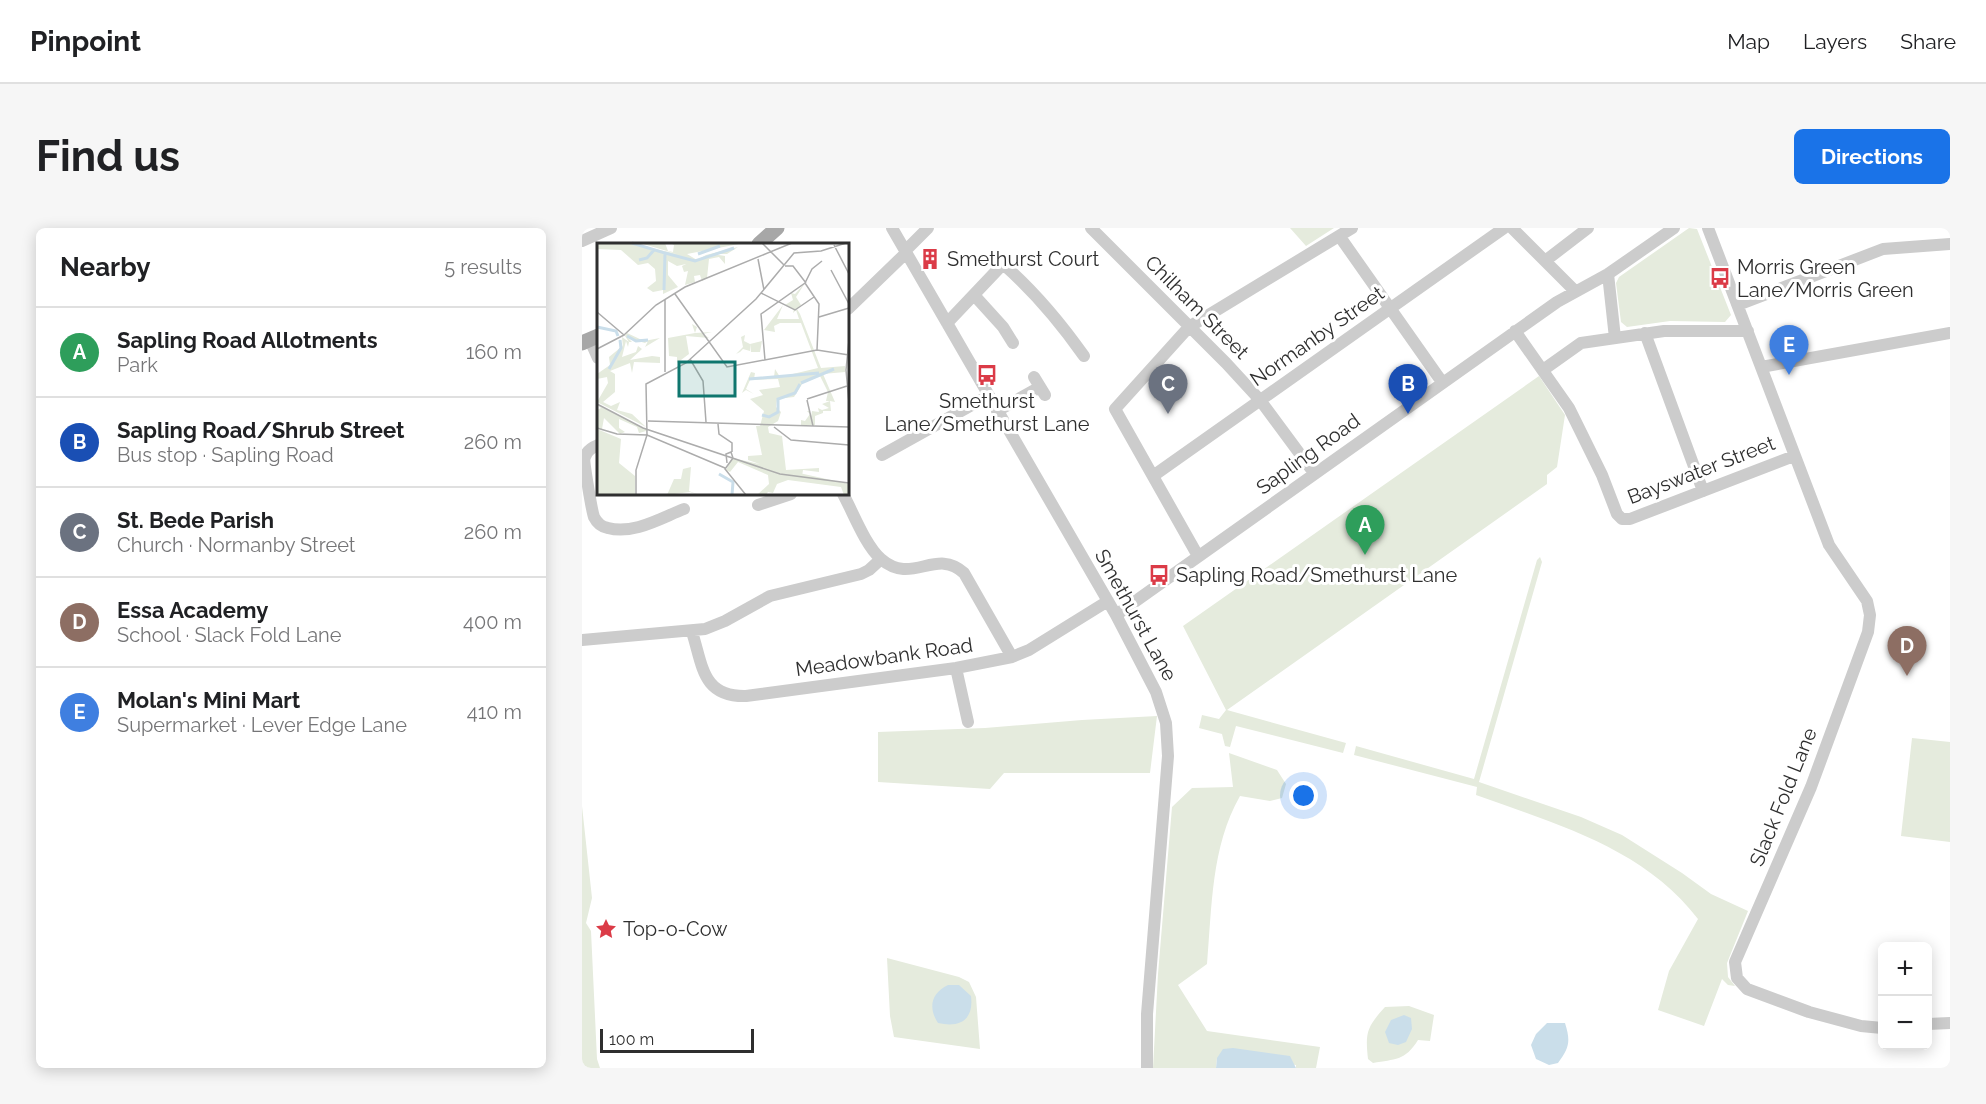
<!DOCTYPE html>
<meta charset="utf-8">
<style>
:root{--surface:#fff;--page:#f6f6f6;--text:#202124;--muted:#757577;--line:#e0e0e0;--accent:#1a73e8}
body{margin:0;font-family:Raleway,sans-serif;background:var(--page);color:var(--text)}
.controls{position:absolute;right:18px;bottom:18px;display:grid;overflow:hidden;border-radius:9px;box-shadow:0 3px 15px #0003}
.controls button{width:54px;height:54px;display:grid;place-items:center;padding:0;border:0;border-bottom:2px solid var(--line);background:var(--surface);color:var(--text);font:30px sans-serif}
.scale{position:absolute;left:18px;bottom:15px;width:154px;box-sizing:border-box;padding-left:6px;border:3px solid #2f2f2f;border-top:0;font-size:16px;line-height:21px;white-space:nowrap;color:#2f2f2f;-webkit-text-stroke:4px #fff;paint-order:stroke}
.you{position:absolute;left:722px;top:568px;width:21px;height:21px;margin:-15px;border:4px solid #fff;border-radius:50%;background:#1a73e8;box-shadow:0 0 0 9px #1a73e833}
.badge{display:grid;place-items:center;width:39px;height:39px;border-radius:50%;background:var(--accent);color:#fff;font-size:20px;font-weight:700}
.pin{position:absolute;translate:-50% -50px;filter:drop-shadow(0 2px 3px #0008)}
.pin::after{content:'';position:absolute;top:32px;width:21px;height:18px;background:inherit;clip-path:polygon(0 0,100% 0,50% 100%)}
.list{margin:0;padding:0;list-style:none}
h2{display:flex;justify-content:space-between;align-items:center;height:78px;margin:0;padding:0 24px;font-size:26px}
h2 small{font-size:20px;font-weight:400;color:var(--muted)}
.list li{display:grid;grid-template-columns:39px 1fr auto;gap:18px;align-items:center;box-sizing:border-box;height:90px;padding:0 24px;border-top:2px solid var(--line)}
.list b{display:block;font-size:22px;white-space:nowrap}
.list p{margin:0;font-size:20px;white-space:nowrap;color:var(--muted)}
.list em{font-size:20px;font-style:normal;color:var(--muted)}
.map{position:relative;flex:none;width:1368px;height:840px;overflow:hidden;border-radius:9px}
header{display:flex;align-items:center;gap:36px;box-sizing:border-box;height:84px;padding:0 30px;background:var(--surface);border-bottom:2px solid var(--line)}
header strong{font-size:28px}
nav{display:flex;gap:33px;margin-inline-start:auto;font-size:21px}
.intro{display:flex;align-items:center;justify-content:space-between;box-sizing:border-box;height:144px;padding:0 36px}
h1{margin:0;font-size:42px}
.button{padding:15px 27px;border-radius:9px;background:var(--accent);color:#fff;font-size:21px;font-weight:700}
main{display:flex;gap:36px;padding:0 36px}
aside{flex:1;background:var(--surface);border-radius:9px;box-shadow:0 3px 15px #0003}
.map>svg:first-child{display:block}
</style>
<header>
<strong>Pinpoint</strong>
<nav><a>Map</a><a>Layers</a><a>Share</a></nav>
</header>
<div class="intro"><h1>Find us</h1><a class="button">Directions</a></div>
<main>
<aside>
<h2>Nearby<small>5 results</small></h2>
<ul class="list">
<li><span class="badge" style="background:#2e9e5b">A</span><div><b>Sapling Road Allotments</b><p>Park</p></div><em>160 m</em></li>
<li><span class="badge" style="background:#1a4fb4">B</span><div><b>Sapling Road/Shrub Street</b><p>Bus stop · Sapling Road</p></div><em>260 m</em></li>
<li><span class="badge" style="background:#6b7280">C</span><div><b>St. Bede Parish</b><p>Church · Normanby Street</p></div><em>260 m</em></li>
<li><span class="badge" style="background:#8d6e63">D</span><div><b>Essa Academy</b><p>School · Slack Fold Lane</p></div><em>400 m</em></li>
<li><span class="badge" style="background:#3f7fe0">E</span><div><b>Molan's Mini Mart</b><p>Supermarket · Lever Edge Lane</p></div><em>410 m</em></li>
</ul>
</aside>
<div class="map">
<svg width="1368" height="840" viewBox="0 0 1368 840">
<rect width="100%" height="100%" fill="#fff"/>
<path fill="#e5ebdd" d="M708,0H752L724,18Z
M1107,0L1115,1L1149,87L1143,94L1088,93L1045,99L1039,94L1034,55L1037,49Z
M957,148L983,187L975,239L965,247V256L645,482L764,515L761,525L654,498L648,519L643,518L640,506L617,500L620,487L637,491L644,482L601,398Z
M958,329L960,334L897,554L999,589L1040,607L1100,645L1129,666L1166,683L1145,735L1146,749L1153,758L1146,757L1140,751L1122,798L1076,782L1087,743L1116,691C1062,620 974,596 894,567L895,559L772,527L774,518L892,551L955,332Z
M575,488L568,545H422L408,561L296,554V504L403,500L500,492Z
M1330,510L1368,514V614L1319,608Z
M647,525L695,542L704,556L700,570L688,573L658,568C629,619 630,679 625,736L596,757L625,803L738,819L734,840H714V837L635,830L634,840H571L576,746L590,579L610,560L651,559Z
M0,578L10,670L4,695L9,703L15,831L18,840H0Z
M305,730L377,749L387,754L394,769L398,821L312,809L308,788Z
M827,778L852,787L848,813L836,812C823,833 813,831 791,835L786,831C783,804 785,799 803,779Z"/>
<path fill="#cadeea" d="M366,757H377L389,768C392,792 378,800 356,795C346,780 349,765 366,757Z
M822,787L829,790L830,801L824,814L816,817L807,815L803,804L809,792Z
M965,795H983C989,814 987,820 976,835L967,837L954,831L949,817L954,806Z
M651,820L708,828L714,840H634L635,830L641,821Z"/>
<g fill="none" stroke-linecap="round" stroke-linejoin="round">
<path stroke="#ccc" stroke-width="12" d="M310,0L534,387L574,464L584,495L586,528L565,786V840
M509,0L644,135L678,172L732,245
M930,0L993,63
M1126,0L1247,317L1285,373L1288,387L1286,404L1229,559L1153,734L1155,750L1165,761L1227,784L1279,798L1300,800
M758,9L860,154
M0,13L29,0
M323,23L346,0
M963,33L1006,0
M1026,46L1033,110
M392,67L421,99L431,115
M1156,77L1301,21L1368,16
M266,81L324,25
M365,95L421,36C453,64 478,94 502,128
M933,103L987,180L1020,247L1035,286L1040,291H1048L1212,228
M1063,105L1121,263
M8,112L16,130
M1179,139L1368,105
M961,142L999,115L1082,103H1166
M452,149L463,167
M415,183L458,159
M16,217C11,219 5,222 3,229C1,233 10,283 12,289C15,295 20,299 26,300C51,307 79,290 102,281
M300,227L406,168
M571,248L922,0
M261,266C271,284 283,317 299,331C330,358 354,319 382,345L430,429
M176,277L209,266
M616,328L533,181L607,99L770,0
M534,387L975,74L1026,46L1092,0
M110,404C121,438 120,469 164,468L374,440L430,429L447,422L526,373
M0,412L123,401L143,393L188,368L279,346L287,342L299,331
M374,440L386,494
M1346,796L1368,795"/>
<path stroke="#a7a7a7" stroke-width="15" d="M177,16L195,0
M0,115L16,108"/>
</g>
<defs>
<symbol id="building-bare" viewBox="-9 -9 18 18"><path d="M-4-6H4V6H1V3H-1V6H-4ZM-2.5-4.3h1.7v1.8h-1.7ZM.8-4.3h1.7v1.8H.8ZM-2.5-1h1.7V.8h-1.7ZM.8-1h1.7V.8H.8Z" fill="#db3b47" stroke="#fff" stroke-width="2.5" paint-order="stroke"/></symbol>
<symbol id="bus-bare" viewBox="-9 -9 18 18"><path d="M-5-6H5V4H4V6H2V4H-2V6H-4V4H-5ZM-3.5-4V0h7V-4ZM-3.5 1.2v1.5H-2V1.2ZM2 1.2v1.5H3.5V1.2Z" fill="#db3b47" stroke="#fff" stroke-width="2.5" paint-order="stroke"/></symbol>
<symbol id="sight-bare" viewBox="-9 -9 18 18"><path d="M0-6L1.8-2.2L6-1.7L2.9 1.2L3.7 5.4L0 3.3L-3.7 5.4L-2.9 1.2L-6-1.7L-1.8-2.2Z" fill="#db3b47" stroke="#fff" stroke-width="2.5" paint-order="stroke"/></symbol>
</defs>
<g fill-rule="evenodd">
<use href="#building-bare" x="333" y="16" width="30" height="30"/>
<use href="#bus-bare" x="1123" y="35" width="30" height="30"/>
<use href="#bus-bare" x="390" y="132" width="30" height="30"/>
<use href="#bus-bare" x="562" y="332" width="30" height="30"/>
<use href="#sight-bare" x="9" y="686" width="30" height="30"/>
</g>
<g text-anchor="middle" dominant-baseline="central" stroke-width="6" stroke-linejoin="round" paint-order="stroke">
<g font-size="20" fill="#2f2f2f" stroke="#fff" text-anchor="start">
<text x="365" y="31">Smethurst Court</text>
<text x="1155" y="39">Morris Green<tspan x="1155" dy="23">Lane/Morris Green</tspan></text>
<text x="405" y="173" text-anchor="middle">Smethurst<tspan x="405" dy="23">Lane/Smethurst Lane</tspan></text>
<text x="594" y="347">Sapling Road/Smethurst Lane</text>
<text x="41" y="701">Top-o-Cow</text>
</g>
<g font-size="20" fill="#2f2f2f" stroke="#fff">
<text transform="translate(615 79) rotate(45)">Chilham Street</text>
<text transform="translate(735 108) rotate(-35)">Normanby Street</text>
<text transform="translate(726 226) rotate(-36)">Sapling Road</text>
<text transform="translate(1119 242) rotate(-21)">Bayswater Street</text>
<text transform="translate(554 387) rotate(61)">Smethurst Lane</text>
<text transform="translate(302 429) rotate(-8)">Meadowbank Road</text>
<text transform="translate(1201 569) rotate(-68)">Slack Fold Lane</text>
</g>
</g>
<g transform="translate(15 15)">
<rect width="252" height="252" fill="#fff"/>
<path d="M0,0H33L80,11L43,0H68L71,8L76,9L77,2L73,0H147L90,11L100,17L109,12L141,4L130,11H116L128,13V21L122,14L112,16L110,35L105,38L103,32L97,33L98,39L88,42L91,28L87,29L85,23L89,21L80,23L71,18V32L81,44L66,51V47L56,49L50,45L59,38L58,26L51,20L41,22L24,7L0,6ZM208,40L199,54L204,62L198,67L200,66L203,71L222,120L224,125L248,123V129L226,131L238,159L233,158L234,168H226V170L218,173V182H204V177L208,178L213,171L210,168H212L214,174L215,168L222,169L221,165L225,167L232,165L225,161L233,158H229L231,149L222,131L207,138L197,154L180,156L179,164L184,169L181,178L171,184L172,190L185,193L189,227L222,225V229L206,227L205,233L214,235L200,233L183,228L151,217V213L165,212L159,183H163L167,168L153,156L166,152L162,147L183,144L181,136L153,137L149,146L157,151L149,147L145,150L154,129L158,130L157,136H166L177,134L178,126L183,134L221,125L204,80H183L177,83L178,89L167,87L186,62L180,76H202L199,67L196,70L197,66L188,62L196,57L194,50L198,51ZM95,81L100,84L98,90L115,89L106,91L112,95L89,93L92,111L80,120V114L72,113L71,95L98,90ZM30,90L47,98L63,95L48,104L51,98L48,100L31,95L35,99H32L31,104L29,98L25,114L39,109L41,103L45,106L33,117L55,113L63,114V120L37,119L35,130L33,120L13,128L18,131V149L6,159L14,163L23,159L20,167L35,171L49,184L0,159L11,140L10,134L0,136V131L13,122L12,114L23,105L22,96L26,104L25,94L32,99L28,93ZM148,92L147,98L153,101L165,98L163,109H154L153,101V108L146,106L143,109L139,111L146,104L144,94ZM0,162L49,186V188L42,190L40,184L22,176V185L28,189L23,191L7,175L5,186L0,185V167L4,165ZM0,186L24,196L22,220L38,233V252H0ZM135,215L252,241V252H247L244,244L191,237L180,241L176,250L171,249L169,252H160L172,241L171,232L141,219L133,229L129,227ZM94,224L92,248L102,252L93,249L70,252L77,236H84L86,226Z" fill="#e5ebdd"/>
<path fill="none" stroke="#cadeea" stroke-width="3" d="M35,0L68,10L67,47M68,10L98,18L137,5M101,11L123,3M42,17L50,15L57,7M0,84L19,88L21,93M30,93L39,98L51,97M12,126L24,105L23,97M152,136L222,130M204,140L237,126M165,172L172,174L181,169V156L198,150L203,141M122,231L136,239L135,252"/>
<path fill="none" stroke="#acacac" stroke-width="1.5" d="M165,0L187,22M237,2L252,31M161,16L167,47M188,23H196L209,40M234,27L252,61M208,40L222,61L220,107M164,50L198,67L217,54M78,51L130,124L220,107L252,112M0,69L27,92L0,106M222,74L252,65M27,92L59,62L88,44L195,0M252,97L249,127L252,160M93,116L106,138L109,179M168,117L164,71L208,40L215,26L225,18M68,129V56M210,156L250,143M210,157L216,183M0,161L46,185L183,231L252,240M51,178L252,184M121,181L122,191L135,200V209M177,184L194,197L252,202M0,185L20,191L50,192L39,227V252M130,220L129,211L134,209L136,215L128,226L149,252M128,225L50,192L49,141L89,120L159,56L197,10L224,8L249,0"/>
<path fill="#0f766e" fill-opacity="0.15" stroke="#0f766e" stroke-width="3" d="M82,119H138V153H82Z"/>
<rect width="252" height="252" fill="none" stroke="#2f2f2f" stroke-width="3"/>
</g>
</svg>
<div class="controls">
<button>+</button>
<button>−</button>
</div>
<div class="scale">100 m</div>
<div class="you"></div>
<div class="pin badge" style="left:783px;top:327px;background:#2e9e5b">A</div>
<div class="pin badge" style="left:826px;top:186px;background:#1a4fb4">B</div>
<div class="pin badge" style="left:586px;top:186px;background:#6b7280">C</div>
<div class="pin badge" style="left:1325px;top:448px;background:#8d6e63">D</div>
<div class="pin badge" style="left:1207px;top:147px;background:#3f7fe0">E</div>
</div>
</main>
